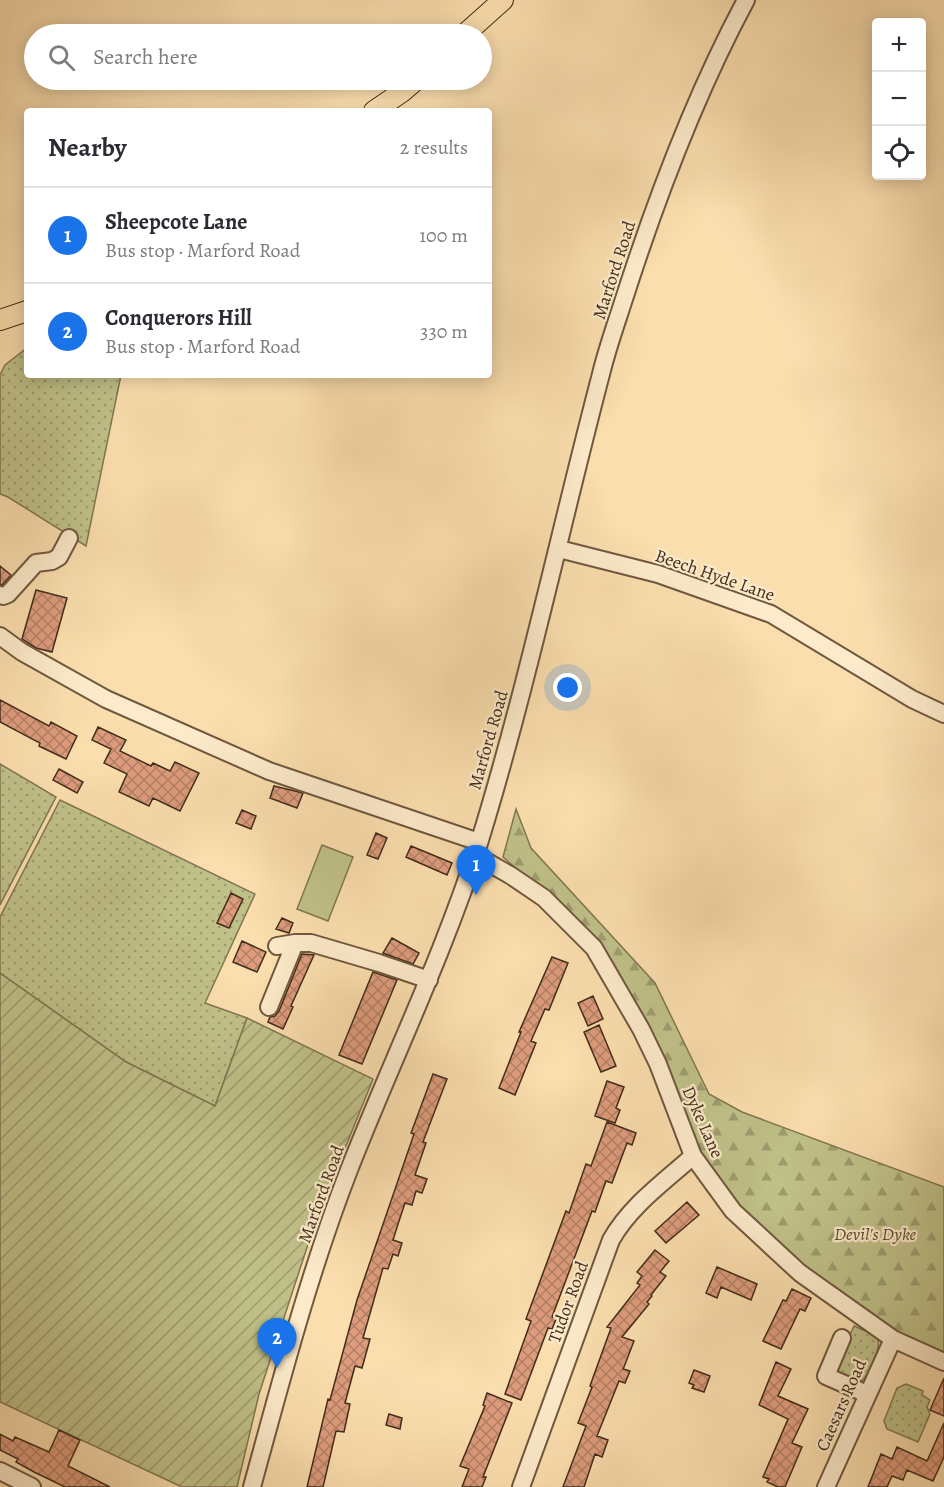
<!DOCTYPE html>
<meta charset="utf-8">
<style>
:root{--surface:#fff;--page:#f7f7f7;--text:#2b2b33;--muted:#7c7c81;--line:#e1e1e2;--accent:#1a73e8}
body{margin:0;font-family:Alegreya,serif;background:var(--page);color:var(--text)}
.controls{position:absolute;right:18px;top:18px;display:grid;overflow:hidden;border-radius:6px;box-shadow:0 3px 15px #0003}
.controls button{width:54px;height:54px;display:grid;place-items:center;padding:0;border:0;border-bottom:2px solid var(--line);background:var(--surface);color:var(--text);font:30px sans-serif}
.you{position:absolute;left:568px;top:688px;width:21px;height:21px;margin:-15px;border:4px solid #fff;border-radius:50%;background:#1a73e8;box-shadow:0 0 0 9px #1a73e833}
.badge{display:grid;place-items:center;width:39px;height:39px;border-radius:50%;background:var(--accent);color:#fff;font-size:20px;font-weight:700}
.pin{position:absolute;translate:-50% -50px;filter:drop-shadow(0 2px 3px #0008)}
.pin::after{content:'';position:absolute;top:32px;width:21px;height:18px;background:inherit;clip-path:polygon(0 0,100% 0,50% 100%)}
.list{margin:0;padding:0;list-style:none}
h2{display:flex;justify-content:space-between;align-items:center;height:78px;margin:0;padding:0 24px;font-size:26px}
h2 small{font-size:20px;font-weight:400;color:var(--muted)}
.list li{display:grid;grid-template-columns:39px 1fr auto;gap:18px;align-items:center;box-sizing:border-box;height:96px;padding:0 24px;border-top:2px solid var(--line)}
.list b{display:block;font-size:22px;white-space:nowrap}
.list p{margin:0;font-size:20px;white-space:nowrap;color:var(--muted)}
.list em{font-size:20px;font-style:normal;color:var(--muted)}
.icon{flex:none;width:33px;height:33px;fill:none;stroke:currentColor;stroke-width:2;stroke-linecap:round;stroke-linejoin:round}
.map{position:relative;flex:none;width:944px;height:1487px;overflow:hidden}
.search{position:absolute;background:var(--surface);box-shadow:0 3px 15px #0003;left:24px;top:24px;width:468px;height:66px;display:flex;align-items:center;gap:15px;box-sizing:border-box;padding:0 21px;border-radius:33px;color:var(--muted);font-size:22px}
.panel{position:absolute;background:var(--surface);box-shadow:0 3px 15px #0003;left:24px;top:108px;width:468px;height:270px;border-radius:6px}
.map>svg:first-child{display:block}
</style>
<div class="map">
<svg width="944" height="1487" viewBox="0 0 944 1487">
<defs>
<pattern id="grass-dots" width="8" height="8" patternUnits="userSpaceOnUse" patternTransform="scale(1.5)"><rect width="8" height="8" fill="#c0c189"/><path d="M2 2h.1M6 6h.1" fill="none" stroke="#9e9d6f" stroke-width="1.8" stroke-linecap="round"/></pattern>
<pattern id="forest-firs" width="22" height="20" patternUnits="userSpaceOnUse" patternTransform="scale(1.5)"><rect width="22" height="20" fill="#c0c189"/><path d="M5 1l3.5 6h-7zM16 11l3.5 6h-7z" fill="#9e9d6f"/></pattern>
<pattern id="garden-furrows" width="10" height="10" patternUnits="userSpaceOnUse" patternTransform="scale(1.5)"><rect width="10" height="10" fill="#c0c189"/><path d="M-1 1l2-2M0 10L10 0M9 11l2-2" fill="none" stroke="#9e9d6f"/></pattern>
<pattern id="building-cross-hatch" width="8" height="8" patternUnits="userSpaceOnUse" patternTransform="scale(1.5)"><rect width="8" height="8" fill="#dd9c7c"/><path d="M0 0l8 8M0 8l8-8" fill="none" stroke="#b57f65"/></pattern>
</defs>
<rect width="100%" height="100%" fill="#fbdeae"/>
<filter id="stains"><feTurbulence type="fractalNoise" baseFrequency=".00333" numOctaves="4"/><feColorMatrix values="0 0 0 0 .2 0 0 0 0 .09 0 0 0 0 .02 0 0 0 .5 -.17"/></filter>
<radialGradient id="worn" r=".72"><stop offset=".6" stop-color="#630" stop-opacity="0"/><stop offset="1" stop-color="#630" stop-opacity=".3"/></radialGradient>
<path fill="url(#grass-dots)" stroke="#817651" stroke-width="1.5" d="M27,348V375H121L86,546L8,497L0,494V375L5,365Z
M0,764L56,797L0,905Z
M60,800L255,894L205,1003L247,1018L215,1106L126,1062L0,973V917Z
M854,1326C860,1329 875,1333 878,1340C881,1348 867,1380 859,1382C852,1385 843,1379 837,1375L835,1368Z
M906,1384L923,1391L922,1395L930,1400L927,1407L930,1414L918,1442L887,1429L884,1421L897,1388Z"/>
<path fill="url(#forest-firs)" stroke="#817651" stroke-width="1.5" d="M516,809L531,848L655,983L709,1094L742,1112L944,1187V1360L893,1332L797,1262L735,1204L690,1143L593,942L543,892L503,857Z"/>
<path fill="url(#garden-furrows)" stroke="#817651" stroke-width="1.5" d="M0,973L126,1062L215,1106L247,1018L373,1079L316,1220L259,1394L237,1487H182L0,1402Z"/>
<path fill="#c0c189" stroke="#817651" stroke-width="1.5" d="M322,845L353,857L328,921L297,909Z"/>
<path fill="url(#building-cross-hatch)" stroke="#422c19" stroke-width="1.5" d="M0,566L11,575L2,585H0Z
M36,590L67,598L52,652L36,648L22,639Z
M0,700L49,726L51,722L77,736L66,759L39,746L40,743L0,722Z
M98,727L126,740L120,751L151,766L153,763L170,771L175,762L199,773L180,811L153,798L149,806L119,792L127,774L104,763L111,749L92,740Z
M59,769L83,782L77,793L53,780Z
M274,786L303,793L297,808L270,798Z
M242,810L256,816L251,829L236,823Z
M376,833L387,838L378,859L367,855Z
M411,846L452,863L447,875L406,857Z
M231,893L243,899L229,928L217,923Z
M282,918L293,923L289,933L276,929Z
M392,938L419,953L413,964L383,953Z
M242,941L266,952L257,972L233,962Z
M302,954L314,955L291,1006L293,1007L283,1029L268,1022L270,1017L275,1016L279,1011Z
M552,957L568,963L549,1010L545,1009L531,1041L536,1043L515,1095L499,1088L521,1032H519Z
M373,972L397,980L362,1064L339,1055Z
M593,996L603,1019L588,1026L578,1003Z
M599,1025L616,1066L601,1072L584,1032Z
M433,1074L447,1079L423,1142L426,1143L415,1175L427,1179L422,1193L416,1191L412,1205L405,1203L399,1221L393,1240L402,1243L398,1256L393,1254L388,1269L383,1268L363,1338L370,1339L362,1368L355,1366L345,1403L350,1404L344,1432L336,1431L323,1487H307L328,1399L330,1400L357,1300L414,1134L411,1133Z
M607,1081L624,1087L616,1108L620,1110L615,1123L595,1116Z
M607,1122L636,1133L632,1145L627,1143L612,1183L606,1181L595,1212L592,1211L552,1317L556,1319L552,1329L548,1328L521,1400L505,1394L531,1321L526,1319L566,1211L569,1213L586,1164L591,1166Z
M687,1202L699,1215L666,1243L655,1231Z
M655,1250L669,1261L660,1272L666,1276L651,1295L652,1296L647,1302L649,1304L622,1337L634,1341L624,1367L623,1369L630,1371L625,1383L619,1381L597,1436L608,1440L602,1457L595,1454L584,1487H563L586,1426L578,1423L592,1387L590,1386L611,1328L607,1327L640,1285L637,1283L642,1276L637,1272Z
M717,1267L757,1284L751,1300L721,1287L717,1298L706,1293Z
M792,1289L811,1298L805,1311L800,1309L781,1349L763,1341L783,1300L786,1301Z
M776,1362L791,1369L778,1396L808,1409L792,1443L802,1447L785,1487H778L767,1482L769,1479L763,1477L788,1419L759,1405Z
M694,1370L710,1376L704,1392L692,1388L694,1385L689,1383Z
M944,1378V1416L930,1410Z
M487,1393L512,1403L483,1477H486L482,1487H462L469,1469L460,1466L485,1406L483,1405Z
M389,1414L402,1418L400,1429L386,1425Z
M944,1423V1457L933,1481L907,1470L903,1480L892,1476L887,1487H868L881,1454L892,1459L897,1447L927,1461Z
M59,1430L80,1440L68,1466L110,1487H65L34,1472L16,1462L18,1459L0,1450V1434L13,1441L15,1437L49,1452Z"/>
<g fill="none" stroke-linecap="round" stroke-linejoin="round">
<defs>
<path id="minor" d="M559,549L658,574L771,614L912,699L944,714
M0,595L3,596L8,594L36,563L52,561L59,557L69,538
M0,636L22,652L106,699L269,771L479,842
M475,855L510,875L544,898L594,948L641,1029L658,1064L693,1156L733,1211L800,1273L893,1339L944,1362
M277,946L295,943H311L379,963L429,980
M269,1007L295,943
M842,1338L826,1376L867,1394
M0,1471L32,1487
M252,1487C281,1381 309,1273 349,1170C392,1060 444,954 480,840C527,687 560,530 601,374C607,349 616,324 624,299C657,196 695,95 746,0
M521,1487L611,1240C630,1206 664,1182 693,1156
M826,1487L893,1339"/>
<path id="major" d="M465,34L503,0
M374,111L402,92L416,80
M0,320L27,311"/>
</defs>
<use href="#minor" stroke="#70583e" stroke-width="20"/>
<use href="#major" stroke="#422c19" stroke-width="22"/>
<use href="#minor" stroke="#fceaca" stroke-width="16"/>
<use href="#major" stroke="#fbdeae" stroke-width="20"/>
</g>
<g text-anchor="middle" dominant-baseline="central" stroke-width="4.5" stroke-linejoin="round" paint-order="stroke">
<g font-size="18" fill="#422c19" stroke="#fceaca">
<text transform="translate(614 270) rotate(-72)">Marford Road</text>
<text transform="translate(715 575) rotate(19)">Beech Hyde Lane</text>
<text transform="translate(488 740) rotate(-74)">Marford Road</text>
<text transform="translate(703 1122) rotate(66)">Dyke Lane</text>
<text transform="translate(321 1194) rotate(-70)">Marford Road</text>
<text transform="translate(568 1302) rotate(-70)">Tudor Road</text>
<text transform="translate(841 1405) rotate(-66)">Caesars Road</text>
</g>
<g font-size="18" font-style="italic" fill="#5b4a2f" stroke="#fceaca">
<text x="875" y="1234">Devil's Dyke</text>
</g>
</g>
<rect width="100%" height="100%" filter="url(#stains)"/>
<rect width="100%" height="100%" fill="url(#worn)"/>
</svg>
<div class="controls">
<button>+</button>
<button>−</button>
<button><svg class="icon" aria-label="locate" viewBox="0 0 24 24"><circle cx="12" cy="12" r="6"/><path d="M12 2v4M12 18v4M2 12h4M18 12h4"/></svg></button>
</div>
<div class="you"></div>
<div class="pin badge" style="left:476px;top:895px">1</div>
<div class="pin badge" style="left:277px;top:1368px">2</div>
<div class="search"><svg class="icon" aria-label="search" viewBox="0 0 24 24"><circle cx="10" cy="10" r="6"/><path d="M15 15l6 6"/></svg>Search here</div>
<section class="panel">
<h2>Nearby<small>2 results</small></h2>
<ul class="list">
<li><span class="badge">1</span><div><b>Sheepcote Lane</b><p>Bus stop · Marford Road</p></div><em>100 m</em></li>
<li><span class="badge">2</span><div><b>Conquerors Hill</b><p>Bus stop · Marford Road</p></div><em>330 m</em></li>
</ul>
</section>
</div>
